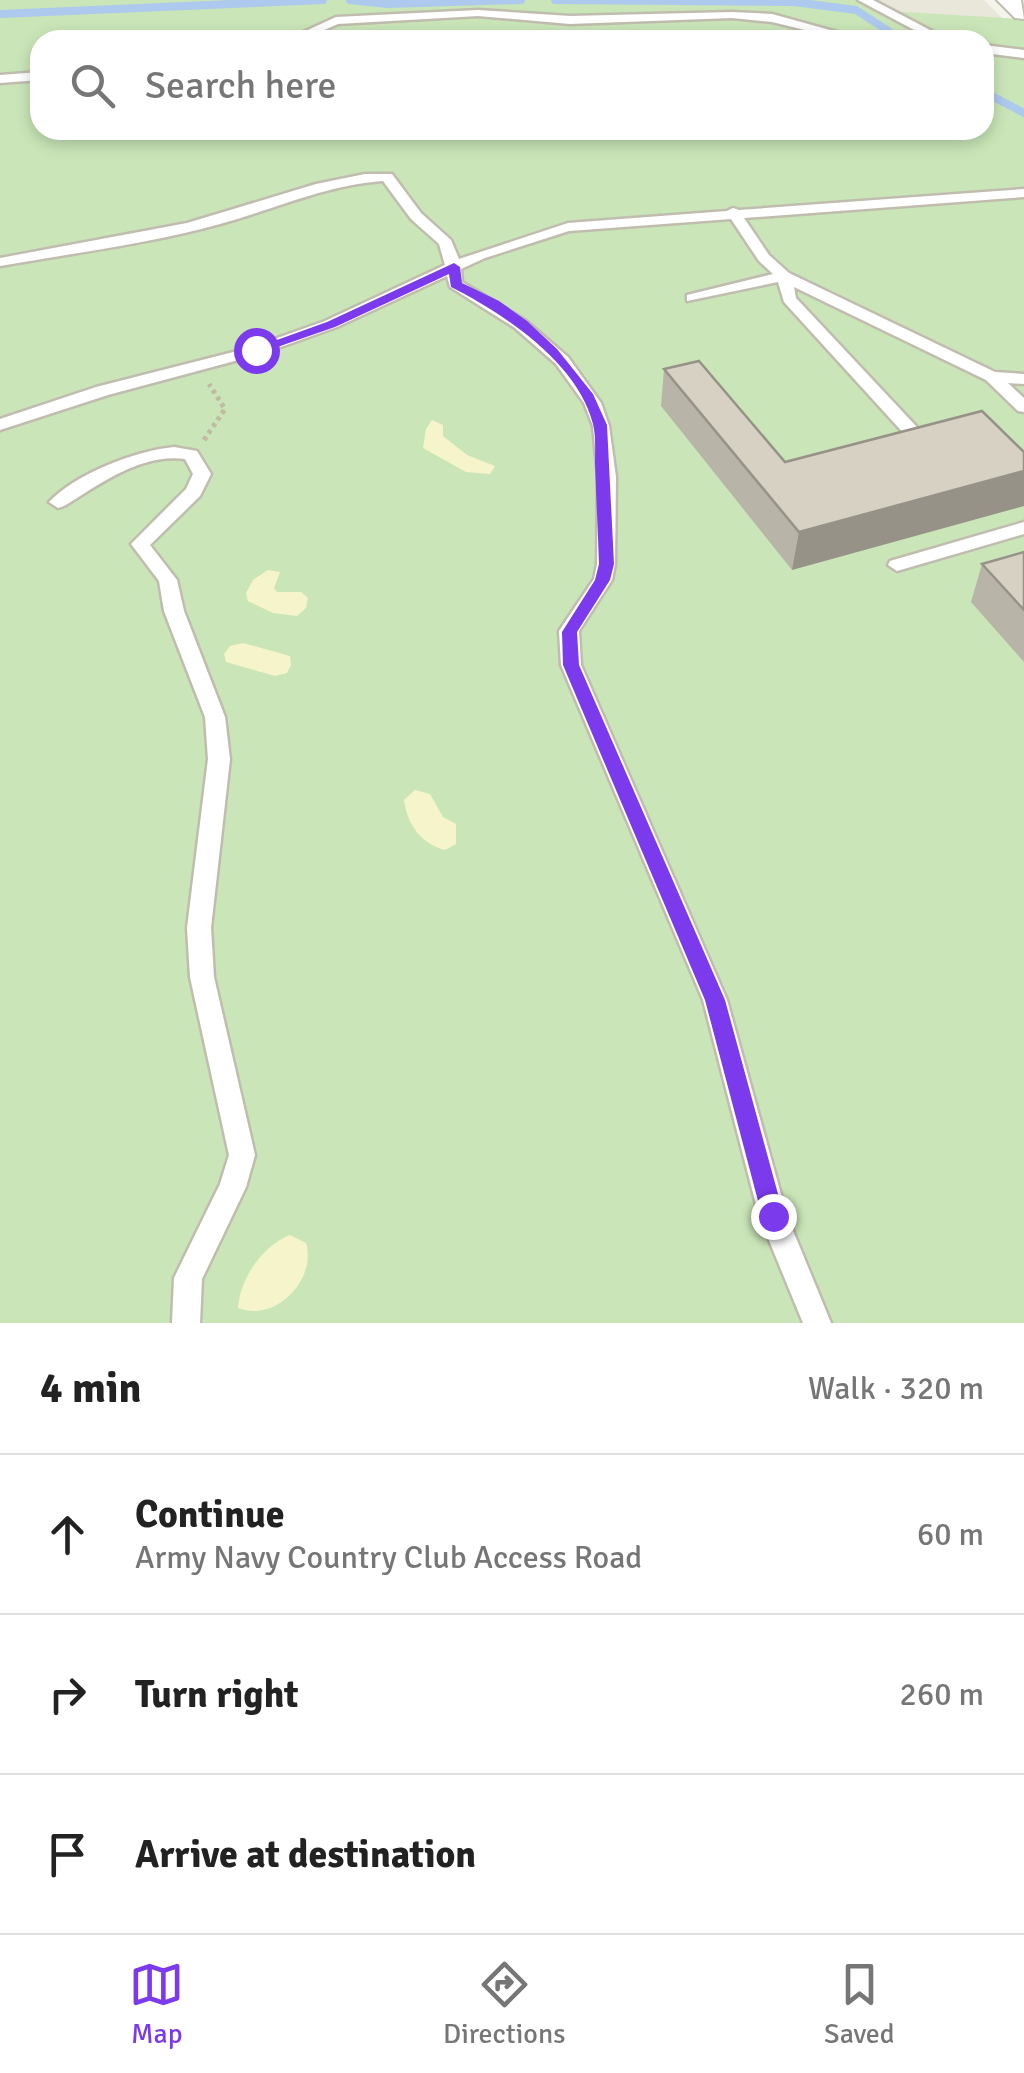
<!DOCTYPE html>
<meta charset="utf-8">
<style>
:root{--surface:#fff;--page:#f6f6f6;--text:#222;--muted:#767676;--line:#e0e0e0;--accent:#7c3aed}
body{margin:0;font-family:Signika,sans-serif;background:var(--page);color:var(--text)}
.stop{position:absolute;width:30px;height:30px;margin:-22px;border:8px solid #7c3aed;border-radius:50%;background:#fff}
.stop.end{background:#7c3aed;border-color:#fff;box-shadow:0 2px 10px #0008}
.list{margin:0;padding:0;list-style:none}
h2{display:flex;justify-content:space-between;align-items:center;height:130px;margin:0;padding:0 40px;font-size:42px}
h2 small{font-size:32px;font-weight:400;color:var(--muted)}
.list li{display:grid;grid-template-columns:65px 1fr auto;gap:30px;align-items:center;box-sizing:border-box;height:160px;padding:0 40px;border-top:2px solid var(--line)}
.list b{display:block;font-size:38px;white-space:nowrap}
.list p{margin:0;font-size:32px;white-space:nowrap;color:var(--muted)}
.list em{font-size:32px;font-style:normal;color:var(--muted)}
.icon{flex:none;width:55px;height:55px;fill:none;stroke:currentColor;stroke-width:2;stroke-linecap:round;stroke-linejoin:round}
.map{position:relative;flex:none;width:1024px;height:1323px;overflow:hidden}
.search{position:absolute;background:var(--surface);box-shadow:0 5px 15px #0003;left:30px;right:30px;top:30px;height:110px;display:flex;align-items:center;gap:25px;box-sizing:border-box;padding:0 35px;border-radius:30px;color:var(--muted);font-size:38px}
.sheet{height:610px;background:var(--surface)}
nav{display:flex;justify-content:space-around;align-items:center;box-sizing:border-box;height:140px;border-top:2px solid var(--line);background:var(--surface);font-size:28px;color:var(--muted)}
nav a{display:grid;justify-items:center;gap:5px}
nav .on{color:var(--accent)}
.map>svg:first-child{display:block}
</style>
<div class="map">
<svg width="1024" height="1323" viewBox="0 0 1024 1323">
<rect width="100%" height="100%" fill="#f5f4ec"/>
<path fill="#e9e6da" d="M877,0H984L1003,19L887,11Z"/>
<path fill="#cae6b8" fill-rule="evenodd" d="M0,0H877L888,11L1024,19V1323H0ZM40,40H984V130H40Z"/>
<path fill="#f6f4cb" d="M432,420L443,425V436L467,455L495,466L490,474L466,472L423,448L426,429Z
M268,570L280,572L274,588L277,592H301L308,598L306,608L297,616L273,613L248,601L246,593L253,580Z
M243,643L290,656L291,665L287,673L275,676L226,662L224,654L230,646Z
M415,790L430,794L443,817L456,824V844L445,850C421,844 407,824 404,800Z
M290,1235L306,1243C317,1279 276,1323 238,1308C240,1279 262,1246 290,1235Z"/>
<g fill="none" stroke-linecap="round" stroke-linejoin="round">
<path stroke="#adc9ed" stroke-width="8" d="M350,0L387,4L521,0
M555,0L794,2L856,10L902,40
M0,14L323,0
M984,92L1024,113"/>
<defs>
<path id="service" d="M858,0H873L949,40L928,37L891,40L918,32Z
M478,10L570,16L732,12L772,14L866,40H846L772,22L732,18L570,24L478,16L338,24L302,40H286L336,17Z
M984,45L1024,50V58L984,53Z
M40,72V80L0,83V75Z
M365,174H392L421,213L451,240L459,259L568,223L727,211L733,208L739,210L1024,189V197L744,218L769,255L789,273L995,372L1024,374V384L1008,383L1024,398V412L1018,411L986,380L794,287L796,298L930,441L933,445L924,450L918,449L784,302L778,282L687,301V295L773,274L759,261L731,219L569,231L485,258L461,269L462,282L526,321L568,357L601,403L609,426L616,477L615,564L612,580L579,631L581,665L727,1000L787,1216L831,1323H803L759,1216L703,1000L561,665L559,631L594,579L597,564L598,477L593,426L584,403L556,364L515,328L450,287L447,276L337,327L261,354L108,395L0,430V419L96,387L249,348L325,321L445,265L439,244L411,219L383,181C326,185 275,209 220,224C148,244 73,253 0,266V258L187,223L316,184Z
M174,447L197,451L211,474L200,496L150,545L177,580L184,611L225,717L230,759L211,928L214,977L255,1155L246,1187L202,1279L200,1323H172L174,1278L220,1184L229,1155L190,977L187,928L208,759L205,717L164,611L159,581L131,544L186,489L193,474L185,459C141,453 100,484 64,506L58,508L49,502C77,473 135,451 174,447Z
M1024,522V534L897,571L888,565L890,561Z"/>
<path id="minor" d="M997,0H1021L1024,19L1015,18Z"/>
</defs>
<use href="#service" stroke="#c0bdaf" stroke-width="5"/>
<use href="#minor" stroke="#c0bdaf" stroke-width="4"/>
<path stroke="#c1bba1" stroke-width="5" stroke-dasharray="4 4" stroke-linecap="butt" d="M204,440L225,409L209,384"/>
<use href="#service" fill="#fff" fill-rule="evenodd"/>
<use href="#minor" fill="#fff" fill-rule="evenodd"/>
</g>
<path fill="#b8b4a7" d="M664,369L785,462L982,411L792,570L661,406Z
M1024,552V662L971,602L982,564Z"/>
<path fill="#969288" d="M1024,471V506L792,570L799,532Z"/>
<path fill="#d6d1c2" stroke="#969288" stroke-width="2.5" d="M699,361L785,462L982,411L1024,452V471L799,532L664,369Z
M1024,552V610L982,564Z"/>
<path fill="#7c3aed" d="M454,263L460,267L462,283L499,301L527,321L557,349L593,394L607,425L614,564L610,580L577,632L579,665L725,1000L784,1216L781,1224L773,1227L765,1224L762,1216L705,1000L563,665L562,632L595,580L599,564C598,530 596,497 595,463C595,451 596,436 593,424C578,363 503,313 451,287L449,274L335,327L260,353L249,350L327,322Z"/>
</svg>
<div class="stop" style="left:256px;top:350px"></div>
<div class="stop end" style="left:773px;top:1216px"></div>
<div class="search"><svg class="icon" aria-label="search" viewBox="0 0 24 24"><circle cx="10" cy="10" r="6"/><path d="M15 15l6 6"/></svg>Search here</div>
</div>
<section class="sheet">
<h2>4 min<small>Walk · 320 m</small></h2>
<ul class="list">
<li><svg class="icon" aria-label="ahead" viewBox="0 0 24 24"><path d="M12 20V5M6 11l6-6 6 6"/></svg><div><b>Continue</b><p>Army Navy Country Club Access Road</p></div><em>60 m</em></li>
<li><svg class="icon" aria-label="right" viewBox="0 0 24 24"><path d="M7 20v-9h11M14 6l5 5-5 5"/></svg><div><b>Turn right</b></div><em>260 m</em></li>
<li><svg class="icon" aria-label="arrive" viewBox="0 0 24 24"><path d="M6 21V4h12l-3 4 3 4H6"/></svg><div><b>Arrive at destination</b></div></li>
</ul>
</section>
<nav>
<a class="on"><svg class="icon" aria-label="map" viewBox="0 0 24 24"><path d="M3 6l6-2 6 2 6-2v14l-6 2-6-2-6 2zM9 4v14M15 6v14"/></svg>Map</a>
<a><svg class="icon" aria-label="directions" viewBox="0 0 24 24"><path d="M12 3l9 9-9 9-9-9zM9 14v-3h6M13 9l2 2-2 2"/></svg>Directions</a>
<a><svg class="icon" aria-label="saved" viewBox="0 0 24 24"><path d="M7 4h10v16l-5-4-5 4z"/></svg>Saved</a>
</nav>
